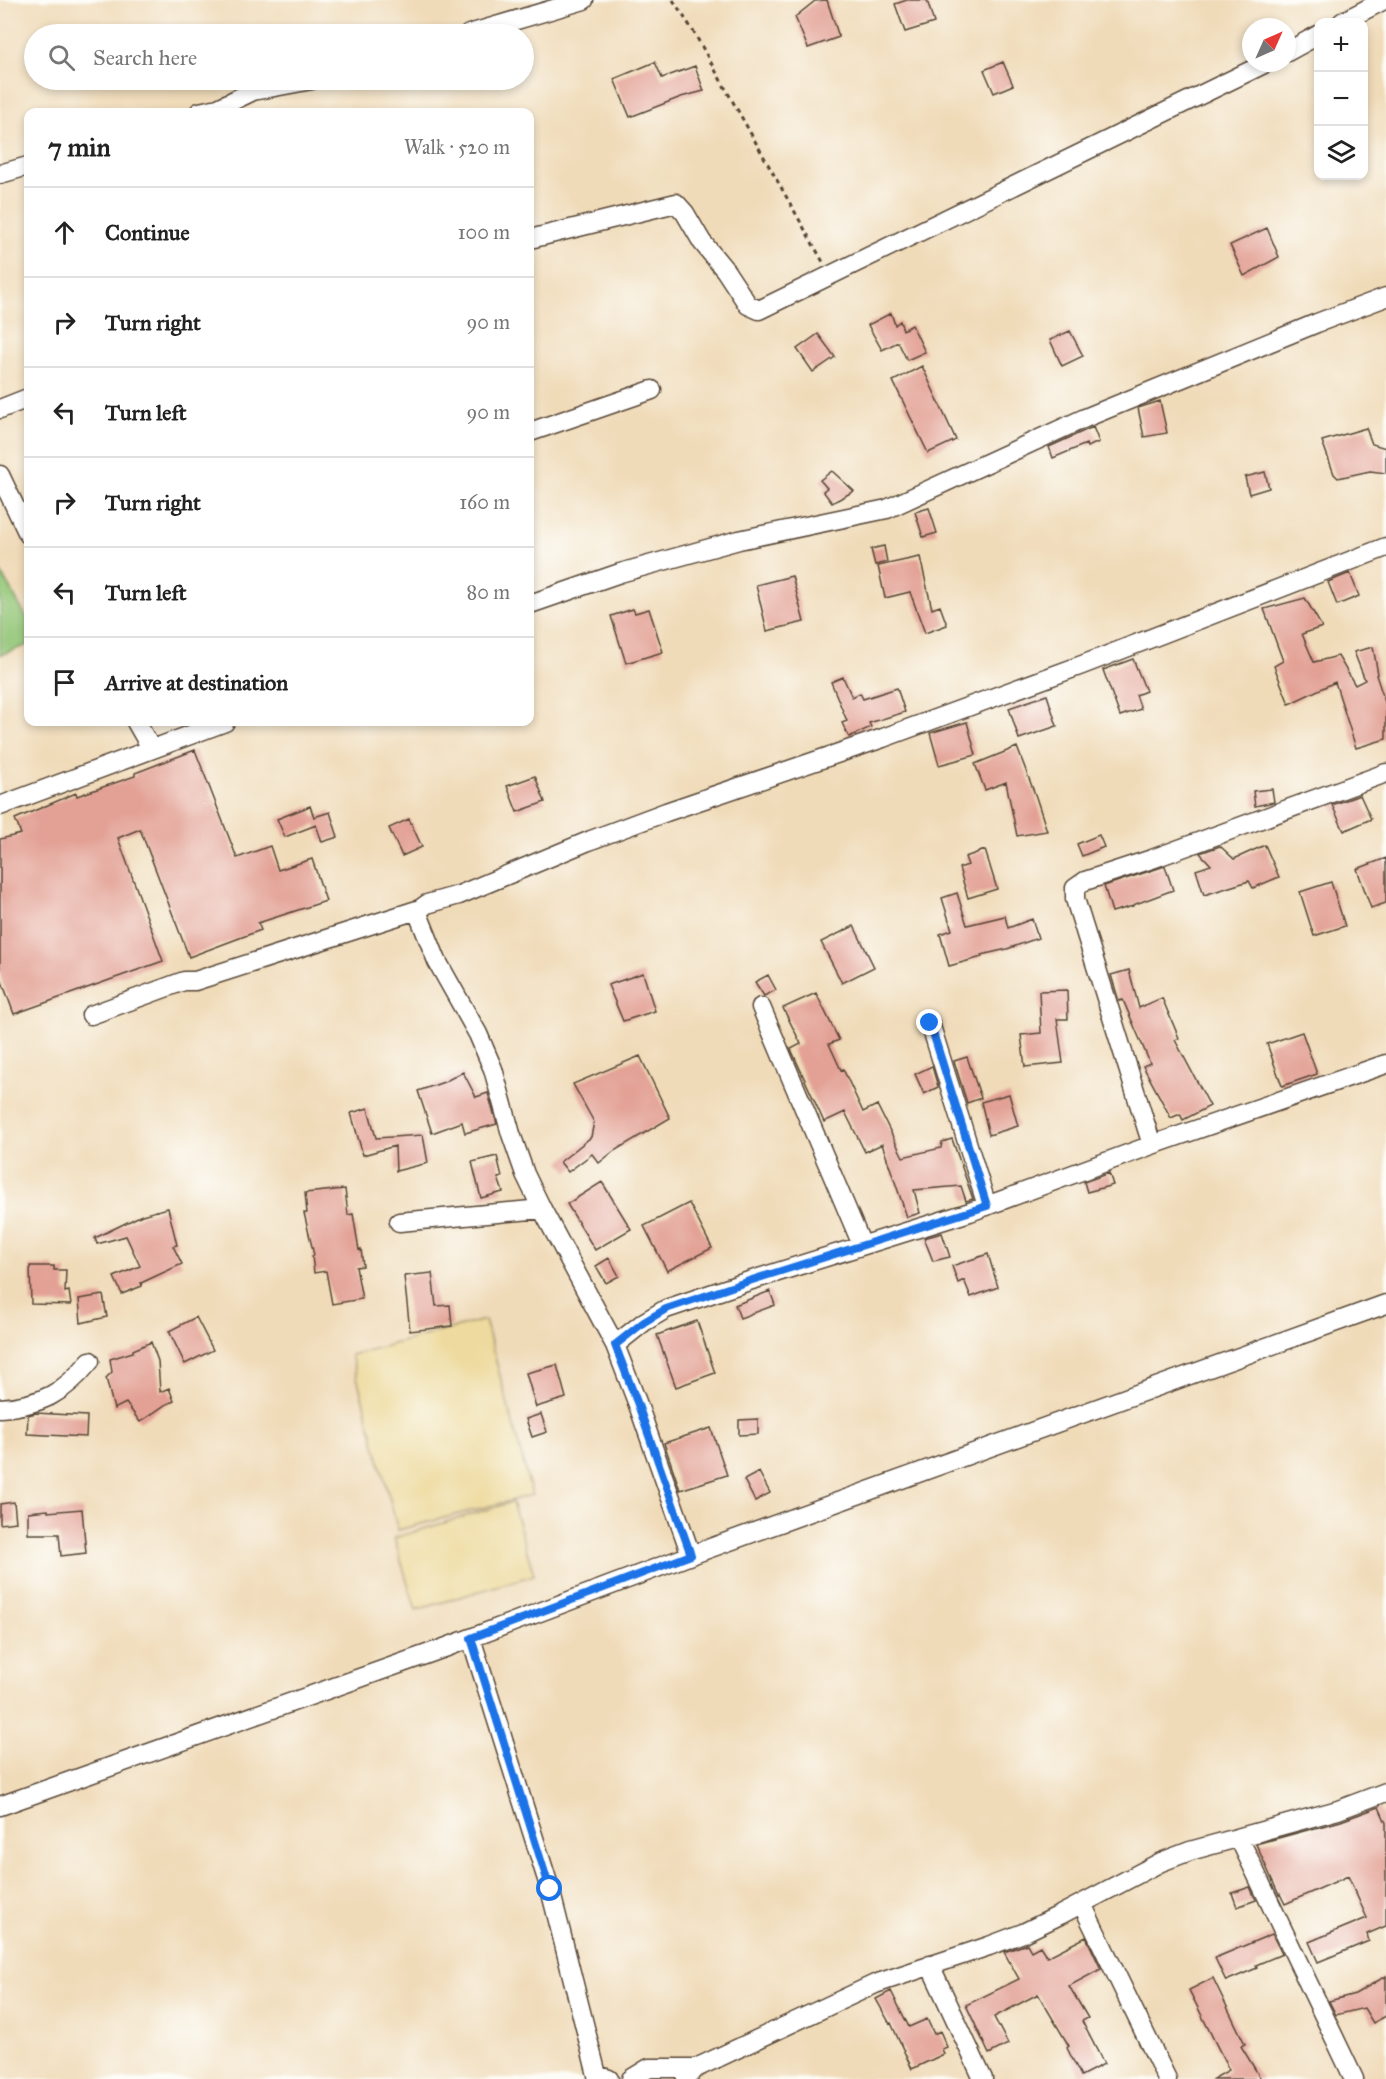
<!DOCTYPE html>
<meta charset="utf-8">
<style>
:root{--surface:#fff;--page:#f6f6f6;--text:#222;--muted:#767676;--line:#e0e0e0}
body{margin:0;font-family:"IM FELL Great Primer",serif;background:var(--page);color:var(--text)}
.controls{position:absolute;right:18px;top:18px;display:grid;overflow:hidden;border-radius:12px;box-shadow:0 3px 9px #0003}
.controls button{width:54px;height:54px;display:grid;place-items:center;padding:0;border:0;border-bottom:2px solid var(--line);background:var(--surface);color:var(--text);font:30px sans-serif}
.compass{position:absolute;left:1242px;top:18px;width:54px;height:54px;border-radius:50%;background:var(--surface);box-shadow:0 3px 9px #0003;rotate:45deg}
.stop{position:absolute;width:18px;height:18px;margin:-14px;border:4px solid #1a73e8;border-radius:50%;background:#fff}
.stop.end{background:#1a73e8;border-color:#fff;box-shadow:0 2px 6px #0008}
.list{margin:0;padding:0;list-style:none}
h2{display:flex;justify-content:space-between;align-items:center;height:78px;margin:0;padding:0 24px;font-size:26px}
h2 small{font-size:20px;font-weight:400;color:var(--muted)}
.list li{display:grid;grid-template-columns:39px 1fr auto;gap:18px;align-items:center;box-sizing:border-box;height:90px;padding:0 24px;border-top:2px solid var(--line)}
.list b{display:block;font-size:22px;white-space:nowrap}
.list em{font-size:20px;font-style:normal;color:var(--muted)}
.icon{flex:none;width:33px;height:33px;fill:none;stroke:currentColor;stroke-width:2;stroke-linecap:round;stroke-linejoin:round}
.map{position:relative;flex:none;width:1386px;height:2079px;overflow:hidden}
.search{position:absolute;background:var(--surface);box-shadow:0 3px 9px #0003;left:24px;top:24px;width:510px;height:66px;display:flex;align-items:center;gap:15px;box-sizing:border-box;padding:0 21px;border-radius:33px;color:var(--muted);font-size:22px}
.panel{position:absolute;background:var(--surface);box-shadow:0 3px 9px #0003;left:24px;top:108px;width:510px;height:618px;border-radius:12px}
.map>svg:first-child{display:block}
</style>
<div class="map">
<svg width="1386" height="2079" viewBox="0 0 1386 2079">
<rect width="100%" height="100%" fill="#fdfcf7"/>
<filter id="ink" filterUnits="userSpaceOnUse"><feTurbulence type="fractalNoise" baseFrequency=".0167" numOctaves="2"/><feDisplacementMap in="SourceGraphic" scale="12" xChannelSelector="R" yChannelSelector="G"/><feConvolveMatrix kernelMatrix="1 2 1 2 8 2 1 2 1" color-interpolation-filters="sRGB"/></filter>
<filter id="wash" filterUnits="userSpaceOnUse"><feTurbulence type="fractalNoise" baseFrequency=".008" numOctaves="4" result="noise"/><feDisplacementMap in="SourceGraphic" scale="24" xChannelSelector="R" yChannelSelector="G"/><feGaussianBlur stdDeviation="1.35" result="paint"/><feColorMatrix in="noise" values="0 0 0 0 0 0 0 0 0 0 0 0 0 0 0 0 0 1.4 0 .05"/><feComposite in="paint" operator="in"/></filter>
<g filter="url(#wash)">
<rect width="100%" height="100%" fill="#f0dbb9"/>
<path fill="#92c576" stroke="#66784a" stroke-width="1.5" d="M0,571L28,620V645L0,655Z"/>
<path fill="#eeda9e" stroke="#94825e" stroke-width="1.5" d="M485,1320L532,1495L398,1530L351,1355Z
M512,1502L534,1575L416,1610L394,1538Z"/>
<g id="blocks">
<path fill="#e3a195" d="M827,0L839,37L808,48L795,17L815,1Z
M907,0H927L934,23L905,32L895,4Z
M655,62L662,78L695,66L704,91L681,97L630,117L614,79Z
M1003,62L1013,85L994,93L984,70Z
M1267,228L1279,257L1244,276L1230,245Z
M891,313L895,325L900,321L903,330L912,325L925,352L907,360L898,342L882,350L868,325Z
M1070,331L1083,356L1062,366L1050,340Z
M818,334L835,357L813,372L797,349Z
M922,366L956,440L928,453L893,381Z
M1160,401L1167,433L1144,437L1138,408Z
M1093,427L1099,442L1087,447L1086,444L1053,458L1049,447Z
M1366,428L1372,444L1386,448V473L1370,471L1338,478L1334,474L1322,441Z
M832,471L854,491L832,503L823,491L827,488L820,480Z
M1265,472L1269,488L1249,494L1245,477Z
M929,508L937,533L923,537L915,512Z
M884,546L887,562L875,565L871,549Z
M920,557L932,609L940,606L947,625L925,633L910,592L885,598L878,566Z
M1350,573L1359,596L1337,605L1328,582Z
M792,576L804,622L767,631L756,585Z
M1305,598L1322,627L1302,634L1314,662L1338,656L1355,685L1365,680L1354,652L1373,647L1378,674L1376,675L1386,705V739L1356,748L1335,682L1289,704L1274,666L1283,661L1264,609Z
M633,609L635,613L649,609L663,652L626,663L611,616Z
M1133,659L1146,691L1136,695L1141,709L1120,716L1103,670Z
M843,677L852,697L860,693L863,699L897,688L905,712L869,723L871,727L849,737L842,723L847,721L831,682Z
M1047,695L1057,726L1019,739L1009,708Z
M967,722L976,755L939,765L930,733Z
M1017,747L1036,797L1047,831L1017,836L1006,782L985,790L975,764Z
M195,750L237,858L270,846L278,870L312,859L326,901L258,923L261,930L189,957L140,829L118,838L163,961L14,1014L0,976V839L21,834L15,819L76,793L77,796L135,776V773Z
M535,776L545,802L517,812L507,786Z
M1272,789L1274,802L1255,806L1253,791Z
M1360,795L1371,819L1344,831L1332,805Z
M310,806L314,817L330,812L338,837L322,842L316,825L285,837L277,819Z
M409,819L422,847L402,856L389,828Z
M1099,835L1104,847L1082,856L1077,844Z
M1265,845L1279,877L1253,888L1249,881L1204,895L1196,870L1211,865L1200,853L1220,846L1234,859Z
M985,850L997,889L968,898L959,868L968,865L965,857Z
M1386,858V903L1371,908L1357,869Z
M1165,866L1173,890L1133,905V906L1112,912L1104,886Z
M1331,882L1345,926L1314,936L1300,892Z
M957,893L967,925L1005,916L1008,928L1032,919L1038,938L1007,949L981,955L982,957L949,966L940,934L952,930L942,898Z
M854,926L874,967L842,983L821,942Z
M1129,970L1139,1008L1162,998L1179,1038L1175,1040L1210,1106L1183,1120L1180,1114L1171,1118L1143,1066L1150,1063L1123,1000L1119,1001L1111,975Z
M643,973L655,1011L623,1021L608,985Z
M768,975L776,990L764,996L755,982Z
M1067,990L1068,1019H1057L1063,1063L1025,1067L1021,1035L1041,1033L1039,991Z
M816,993L839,1040L829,1044L841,1070L843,1069L863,1112L877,1105L903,1157L941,1148L942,1142L952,1139L973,1199L966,1201L961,1186L914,1190L920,1213L907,1217L882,1144L865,1152L845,1112L824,1122L791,1049L801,1044L783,1008Z
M1302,1032L1317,1074L1282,1086L1267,1044Z
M640,1056L670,1118L614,1151L599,1163L592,1154L568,1172L560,1162L591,1137L594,1122L573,1084Z
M967,1057L981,1098L967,1103L954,1061Z
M932,1066L938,1087L924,1094L915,1074Z
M463,1072L476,1097L488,1093L497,1124L465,1133L462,1122L432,1133L418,1091L444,1082Z
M1009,1094L1018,1126L989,1135L981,1102Z
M368,1108L376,1138L423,1135L428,1163L396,1171L395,1146L363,1155L351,1113Z
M497,1156L502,1177L498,1178L503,1192L481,1198L472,1162Z
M1109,1173L1113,1185L1087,1192L1084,1182Z
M602,1182L631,1229L595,1250L567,1204Z
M345,1189L348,1215L353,1214L359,1250L361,1249L363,1266L356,1267L362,1299L332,1304L326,1271L314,1273L312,1256L314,1255L304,1213H307L305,1193Z
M689,1203L712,1248L667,1271L644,1226Z
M168,1208L177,1245L173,1246L182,1264L141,1283L142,1286L122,1294L114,1277L140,1266L126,1236L97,1244L95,1238L142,1215Z
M942,1233L950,1257L933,1261L924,1238Z
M988,1254L998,1287L971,1297L964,1280L958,1283L952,1266Z
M609,1258L619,1276L606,1283L596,1266Z
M30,1266H54V1270H66L65,1292L69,1291L71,1305L31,1304Z
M432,1273L436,1306L450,1305L452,1326L410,1331L404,1276Z
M770,1291L775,1305L740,1318L735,1305Z
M103,1295L107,1317L81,1323L79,1299Z
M196,1317L213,1350L185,1364L169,1331Z
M697,1321L715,1373L676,1387L657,1335Z
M151,1342L158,1361L160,1392L169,1388L174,1401L165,1405L140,1422L126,1403L114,1409L106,1378L112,1372L110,1359L133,1352V1350Z
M557,1365L566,1398L536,1407L526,1373Z
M36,1413L87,1416L86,1437L27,1434L28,1415Z
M541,1414L547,1432L532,1437L526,1419Z
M758,1419V1434L739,1435V1420Z
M711,1428L727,1475L680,1490L664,1443Z
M759,1472L770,1493L755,1501L744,1480Z
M14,1502L16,1522L0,1524V1504Z
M82,1509L86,1553L61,1556L59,1534H28V1512L48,1510V1512Z
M1379,1807L1386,1823V1926L1367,1934L1369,1941L1318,1962L1309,1942L1367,1918L1348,1876L1285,1904L1280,1894L1279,1895L1256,1844L1341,1821Z
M1250,1887L1256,1900L1237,1907L1232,1893Z
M1272,1934L1282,1954L1256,1965L1257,1968L1226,1981L1215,1958Z
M1086,1937L1101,1969L1069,1986L1088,2018L1082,2021L1104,2064L1081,2076L1067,2048L1069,2046L1038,1994L994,2017L1008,2044L989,2054L966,2005L1019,1979L1004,1952L1027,1944L1031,1951L1040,1946L1047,1957Z
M1386,1976V2016L1373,2023L1364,2008L1336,2015L1329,2001L1355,1994Z
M1213,1978L1245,2044L1241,2046L1261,2079H1213L1229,2070L1189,1990Z
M891,1991L909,2027L927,2019L934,2034L940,2031L947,2047L942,2049L944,2054L912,2069L891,2023L890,2024L876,1999Z"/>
</g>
</g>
<g filter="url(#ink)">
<use href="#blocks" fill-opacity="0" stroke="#564535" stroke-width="1.5"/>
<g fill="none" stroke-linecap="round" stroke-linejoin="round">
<defs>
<path id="minor" d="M1342,22L1384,0
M469,34L584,0
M1287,52L1318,35
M199,112L218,108L253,91L312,80
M0,174L28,166
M530,239L676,203L685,213L702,242L725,270L748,305L759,310L1266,63
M0,409L28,398
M530,432L652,390
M0,475L28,534
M530,604L620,573L739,540L887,509L1085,418L1317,323L1386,297
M136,722L151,748
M0,806L225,722
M761,1007L862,1245
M91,1015L184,981H195L420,909
M930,1023L987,1206
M1152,1145L1075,899V888L1085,881L1152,859L1386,773
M542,1209L525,1174L511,1134L493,1069L478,1034L437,961L419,916L420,909L427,904L459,895L591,840L666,812L883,738L1082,665L1386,547
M399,1222L542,1209L615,1345L637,1402L691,1555
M615,1345L644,1322L666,1309L749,1281L970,1212L1152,1145L1386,1064
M0,1408C42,1405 64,1393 90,1361
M471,1638L550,1889L597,2075L609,2079
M0,1806L447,1647L691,1555L1386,1304
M1239,1838L1354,2079
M1082,1904L1167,2079
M930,1965L983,2079
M631,2079L649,2068H696
M686,2079L696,2068L875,1984L989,1946L1023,1933L1060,1915L1161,1862L1190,1851L1338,1810L1386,1792"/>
</defs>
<use href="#minor" stroke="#564535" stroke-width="21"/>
<path stroke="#564535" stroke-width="3" stroke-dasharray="4.5 4.5" stroke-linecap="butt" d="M673,0L692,29L823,262"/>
<use href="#minor" stroke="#fff" stroke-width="18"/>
</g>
</g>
<g fill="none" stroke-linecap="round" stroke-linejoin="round" filter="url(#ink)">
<path stroke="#1a73e8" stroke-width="8" d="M550,1889L471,1638L691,1555L637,1402L615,1345L644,1322L666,1309L749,1281L987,1206L930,1023"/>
</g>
</svg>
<div class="controls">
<button>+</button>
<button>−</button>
<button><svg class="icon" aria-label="layers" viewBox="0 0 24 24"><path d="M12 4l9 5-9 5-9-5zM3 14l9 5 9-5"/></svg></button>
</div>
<svg class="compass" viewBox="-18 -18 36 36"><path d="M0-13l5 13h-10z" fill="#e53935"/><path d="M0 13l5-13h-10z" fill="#767676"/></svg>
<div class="stop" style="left:550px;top:1889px"></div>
<div class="stop end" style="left:930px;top:1023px"></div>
<div class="search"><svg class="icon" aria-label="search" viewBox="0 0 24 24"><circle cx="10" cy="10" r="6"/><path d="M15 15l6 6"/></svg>Search here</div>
<section class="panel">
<h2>7 min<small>Walk · 520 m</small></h2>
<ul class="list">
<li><svg class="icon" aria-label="ahead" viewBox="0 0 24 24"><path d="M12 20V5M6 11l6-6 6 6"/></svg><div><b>Continue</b></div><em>100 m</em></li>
<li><svg class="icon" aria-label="right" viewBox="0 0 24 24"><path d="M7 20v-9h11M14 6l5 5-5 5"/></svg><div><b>Turn right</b></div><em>90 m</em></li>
<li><svg class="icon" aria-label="left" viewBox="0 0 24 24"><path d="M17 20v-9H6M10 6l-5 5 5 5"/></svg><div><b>Turn left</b></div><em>90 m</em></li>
<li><svg class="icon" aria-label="right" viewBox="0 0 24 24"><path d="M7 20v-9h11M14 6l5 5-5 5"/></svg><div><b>Turn right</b></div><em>160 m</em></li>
<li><svg class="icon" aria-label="left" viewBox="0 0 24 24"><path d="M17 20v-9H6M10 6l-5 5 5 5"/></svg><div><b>Turn left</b></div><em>80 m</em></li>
<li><svg class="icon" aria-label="arrive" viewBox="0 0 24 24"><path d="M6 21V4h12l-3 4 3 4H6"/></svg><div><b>Arrive at destination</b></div></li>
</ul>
</section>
</div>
